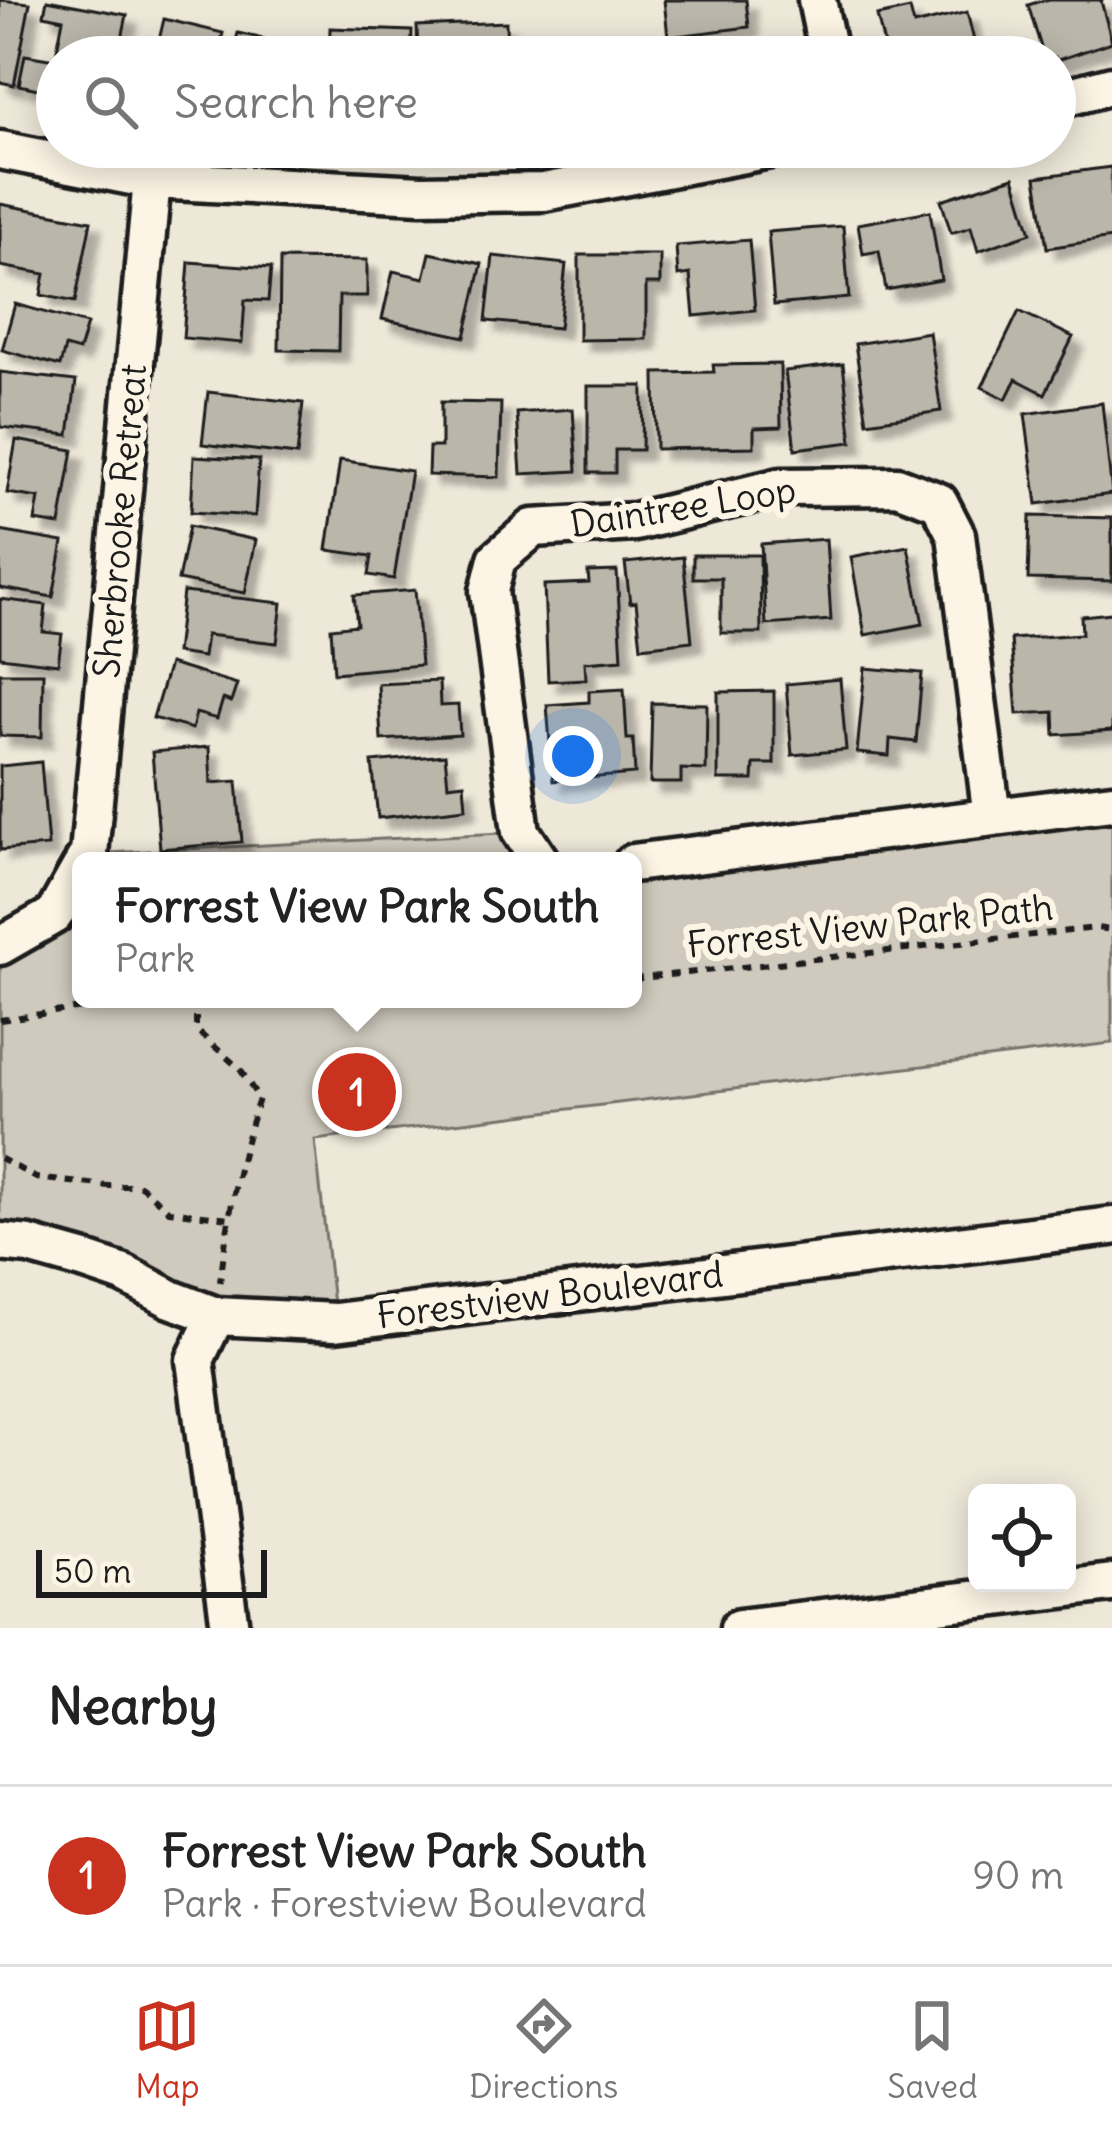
<!DOCTYPE html>
<meta charset="utf-8">
<style>
:root{--surface:#fff;--page:#f6f6f6;--text:#222;--muted:#767676;--line:#e0e0e0;--accent:#c8321e}
body{margin:0;font-family:Delius,sans-serif;background:var(--page);color:var(--text)}
.controls{position:absolute;right:36px;bottom:36px;display:grid;overflow:hidden;border-radius:18px;box-shadow:0 6px 30px #0003}
.controls button{width:108px;height:108px;display:grid;place-items:center;padding:0;border:0;border-bottom:3px solid var(--line);background:var(--surface);color:var(--text);font:60px sans-serif}
.scale{position:absolute;left:36px;bottom:30px;width:231px;box-sizing:border-box;padding-left:12px;border:6px solid #1c1c1c;border-top:0;font-size:33px;line-height:42px;white-space:nowrap;color:#1c1c1c;-webkit-text-stroke:9px #fcf5e5;paint-order:stroke}
.you{position:absolute;left:573px;top:756px;width:42px;height:42px;margin:-30px;border:9px solid #fff;border-radius:50%;background:#1a73e8;box-shadow:0 0 0 18px #1a73e833}
.badge{display:grid;place-items:center;width:78px;height:78px;border-radius:50%;background:var(--accent);color:#fff;font-size:39px;font-weight:700}
.pin{position:absolute;translate:-50% -50%;border:6px solid #fff;box-shadow:0 3px 12px #0006}
.popup{position:absolute;left:72px;top:852px;width:570px;height:156px;box-sizing:border-box;display:grid;place-content:center;border-radius:18px;background:var(--surface);filter:drop-shadow(0 3px 9px #0005);font-size:39px;white-space:nowrap;color:var(--muted)}
.popup b{font-size:45px;color:var(--text)}
.popup::after{content:'';position:absolute;left:50%;top:100%;margin-left:-24px;border:24px solid transparent;border-top-color:var(--surface)}
.list{margin:0;padding:0;list-style:none}
h2{display:flex;justify-content:space-between;align-items:center;height:156px;margin:0;padding:0 48px;font-size:51px}
h2 small{font-size:39px;font-weight:400;color:var(--muted)}
.list li{display:grid;grid-template-columns:78px 1fr auto;gap:36px;align-items:center;box-sizing:border-box;height:180px;padding:0 48px;border-top:3px solid var(--line)}
.list b{display:block;font-size:45px;white-space:nowrap}
.list p{margin:0;font-size:39px;white-space:nowrap;color:var(--muted)}
.list em{font-size:39px;font-style:normal;color:var(--muted)}
.icon{flex:none;width:66px;height:66px;fill:none;stroke:currentColor;stroke-width:2;stroke-linecap:round;stroke-linejoin:round}
.map{position:relative;flex:none;width:1112px;height:1628px;overflow:hidden}
.search{position:absolute;background:var(--surface);box-shadow:0 6px 30px #0003;left:36px;right:36px;top:36px;height:132px;display:flex;align-items:center;gap:30px;box-sizing:border-box;padding:0 42px;border-radius:66px;color:var(--muted);font-size:45px}
.sheet{height:336px;background:var(--surface)}
nav{display:flex;justify-content:space-around;align-items:center;box-sizing:border-box;height:168px;border-top:3px solid var(--line);background:var(--surface);font-size:33px;color:var(--muted)}
nav a{display:grid;justify-items:center;gap:6px}
nav .on{color:var(--accent)}
.map>svg:first-child{display:block}
</style>
<div class="map">
<svg width="1112" height="1628" viewBox="0 0 1112 1628">
<defs>
<filter id="shadow"><feDropShadow dx="10" dy="10" stdDeviation="3" flood-color="#0004"/></filter>
</defs>
<rect width="100%" height="100%" fill="#eee8d9"/>
<filter id="ink" filterUnits="userSpaceOnUse"><feTurbulence type="fractalNoise" baseFrequency=".00833" numOctaves="2"/><feDisplacementMap in="SourceGraphic" scale="24" xChannelSelector="R" yChannelSelector="G"/><feConvolveMatrix kernelMatrix="1 2 1 2 8 2 1 2 1" color-interpolation-filters="sRGB"/></filter>
<g filter="url(#ink)">
<path fill="#cfcabd" stroke="#76736c" stroke-width="3" d="M1112,802V1043L315,1140L335,1322L216,1316L0,1242V946L81,867V999H633V863Z
M521,832L540,861H84L89,854Z"/>
<path fill="#bab6aa" stroke="#1c1c1c" stroke-width="3" filter="url(#shadow)" d="M0,0L30,3L14,85L0,82Z
M47,0L127,15L118,57H57V93L19,85L25,55L55,60L63,19L44,15Z
M664,0H746L749,27L668,37Z
M1044,0H1103L1101,1L1112,42L1055,61V57H1044L1028,5Z
M910,9L914,25L967,12L978,57H887L877,16Z
M164,19L223,33L217,57H155Z
M506,22L507,57H418L417,26Z
M330,28L412,31L411,57H329Z
M238,33L319,52L318,57H232Z
M522,34L593,35L592,57H521Z
M753,46L755,57H700Z
M1111,167L1112,238L1047,248L1036,177Z
M1014,177L1031,233L978,251L971,227L951,233L941,200Z
M0,204L91,221L75,302L41,295L45,274L0,266Z
M930,211L941,280L886,290L879,251L863,254L858,224Z
M843,226L849,298L774,305L768,232Z
M749,240L755,310L694,316L690,274L678,276L676,246Z
M430,253L482,264L465,337L382,319L393,271L424,278Z
M579,255H660V284H646V339L579,340Z
M493,256L566,264L559,328L486,321Z
M280,259L367,260V296H339L338,351L279,350Z
M189,262L271,268L268,301L245,300L242,343L183,338Z
M15,304L87,324L79,351L65,347L60,366L2,350Z
M1019,311L1073,337L1045,394L1016,379L1006,399L982,387Z
M929,332L941,411L867,422L855,344Z
M780,364L781,427L754,428V447L656,449L655,373L714,372L713,365Z
M843,364L852,442L795,449L785,371Z
M0,372L76,381L69,435L0,427Z
M588,386H643L642,450H615V473H588Z
M208,392L303,403L297,455L202,444Z
M441,402L501,403L499,477L428,475L429,447H441Z
M1102,403L1112,494L1037,504L1025,414Z
M573,409L577,471L521,474L517,413Z
M16,440L73,450L60,525L35,521L39,498L7,493Z
M194,456L259,460L255,516L191,512Z
M340,460L411,471L394,579L369,575L372,556L327,550Z
M1030,516L1112,518V581L1028,579Z
M189,526L256,540L245,593L178,580Z
M0,531L63,542L53,597L0,588Z
M826,539L831,620L766,625L761,544Z
M908,546L923,624L865,635L851,557Z
M693,555H760L761,633H721V578H693Z
M683,557L692,641L641,647L636,602L630,603L625,563Z
M617,571L622,659L585,662L586,679L548,681L544,585L589,583L588,572Z
M415,590L421,665L334,673L331,628L357,625L354,595Z
M183,592L282,603L277,643L206,635L203,657L176,653Z
M0,599L46,605L43,632L62,634L58,664L0,657Z
M1112,613V731L1055,735L1054,712L1017,714L1011,639L1082,634L1081,616Z
M169,664L237,684L231,702L223,699L217,719L196,713L192,729L153,718Z
M865,668L922,673L916,742L890,739L889,756L857,753Z
M0,673H43L42,737L0,736Z
M840,679L846,750L792,755L786,684Z
M439,681L440,706L458,705L460,735L381,740L378,684Z
M624,689L627,739H633L635,774L553,781L547,705L589,702V691Z
M774,691V764H754L753,780H718V692Z
M652,703L707,704L706,770L681,769V783H650Z
M209,747L211,783L237,781L242,842L160,849L152,752Z
M445,755L448,785L464,783L466,808L378,818L372,762Z
M41,762L48,846L0,850V766Z"/>
<g fill="none" stroke-linecap="round" stroke-linejoin="round">
<defs>
<path id="street" d="M817,0L829,57
M1055,100L1112,85
M0,150L152,180L421,194L544,192L781,147
M84,861L89,854L152,180
M540,861L521,832L489,591L497,559L533,528L635,522L781,487L897,486L939,502L956,535L992,817
M633,863L1112,802
M0,946L54,915L81,867
M0,1242L29,1245L86,1261L124,1274L171,1299L216,1316L335,1322L1112,1226
M216,1316L195,1360L230,1628
M739,1628L1112,1583"/>
</defs>
<use href="#street" stroke="#1c1c1c" stroke-width="45"/>
<path stroke="#1c1c1c" stroke-width="6" stroke-dasharray="9 9" stroke-linecap="butt" d="M633,979L1096,928L1112,930
M196,999V1030L240,1069L259,1099C238,1159 228,1220 220,1282
M0,1020L143,999
M0,1158L36,1178L108,1186H141L169,1211L229,1218"/>
<use href="#street" stroke="#fcf5e5" stroke-width="36"/>
</g>
</g>
<g text-anchor="middle" dominant-baseline="central" stroke-width="12" stroke-linejoin="round" paint-order="stroke">
<g font-size="36" fill="#1c1c1c" stroke="#fcf5e5">
<text transform="translate(683 507) rotate(-9)">Daintree Loop</text>
<text transform="translate(120 521) rotate(-85)">Sherbrooke Retreat</text>
<text transform="translate(870 926) rotate(-6)">Forrest View Park Path</text>
<text transform="translate(550 1295) rotate(-7)">Forestview Boulevard</text>
</g>
</g>
</svg>
<div class="controls">
<button><svg class="icon" aria-label="locate" viewBox="0 0 24 24"><circle cx="12" cy="12" r="6"/><path d="M12 2v4M12 18v4M2 12h4M18 12h4"/></svg></button>
</div>
<div class="scale">50 m</div>
<div class="you"></div>
<div class="pin badge" style="left:357px;top:1092px">1</div>
<div class="popup"><b>Forrest View Park South</b>Park</div>
<div class="search"><svg class="icon" aria-label="search" viewBox="0 0 24 24"><circle cx="10" cy="10" r="6"/><path d="M15 15l6 6"/></svg>Search here</div>
</div>
<section class="sheet">
<h2>Nearby<small></small></h2>
<ul class="list">
<li><span class="badge">1</span><div><b>Forrest View Park South</b><p>Park · Forestview Boulevard</p></div><em>90 m</em></li>
</ul>
</section>
<nav>
<a class="on"><svg class="icon" aria-label="map" viewBox="0 0 24 24"><path d="M3 6l6-2 6 2 6-2v14l-6 2-6-2-6 2zM9 4v14M15 6v14"/></svg>Map</a>
<a><svg class="icon" aria-label="directions" viewBox="0 0 24 24"><path d="M12 3l9 9-9 9-9-9zM9 14v-3h6M13 9l2 2-2 2"/></svg>Directions</a>
<a><svg class="icon" aria-label="saved" viewBox="0 0 24 24"><path d="M7 4h10v16l-5-4-5 4z"/></svg>Saved</a>
</nav>
